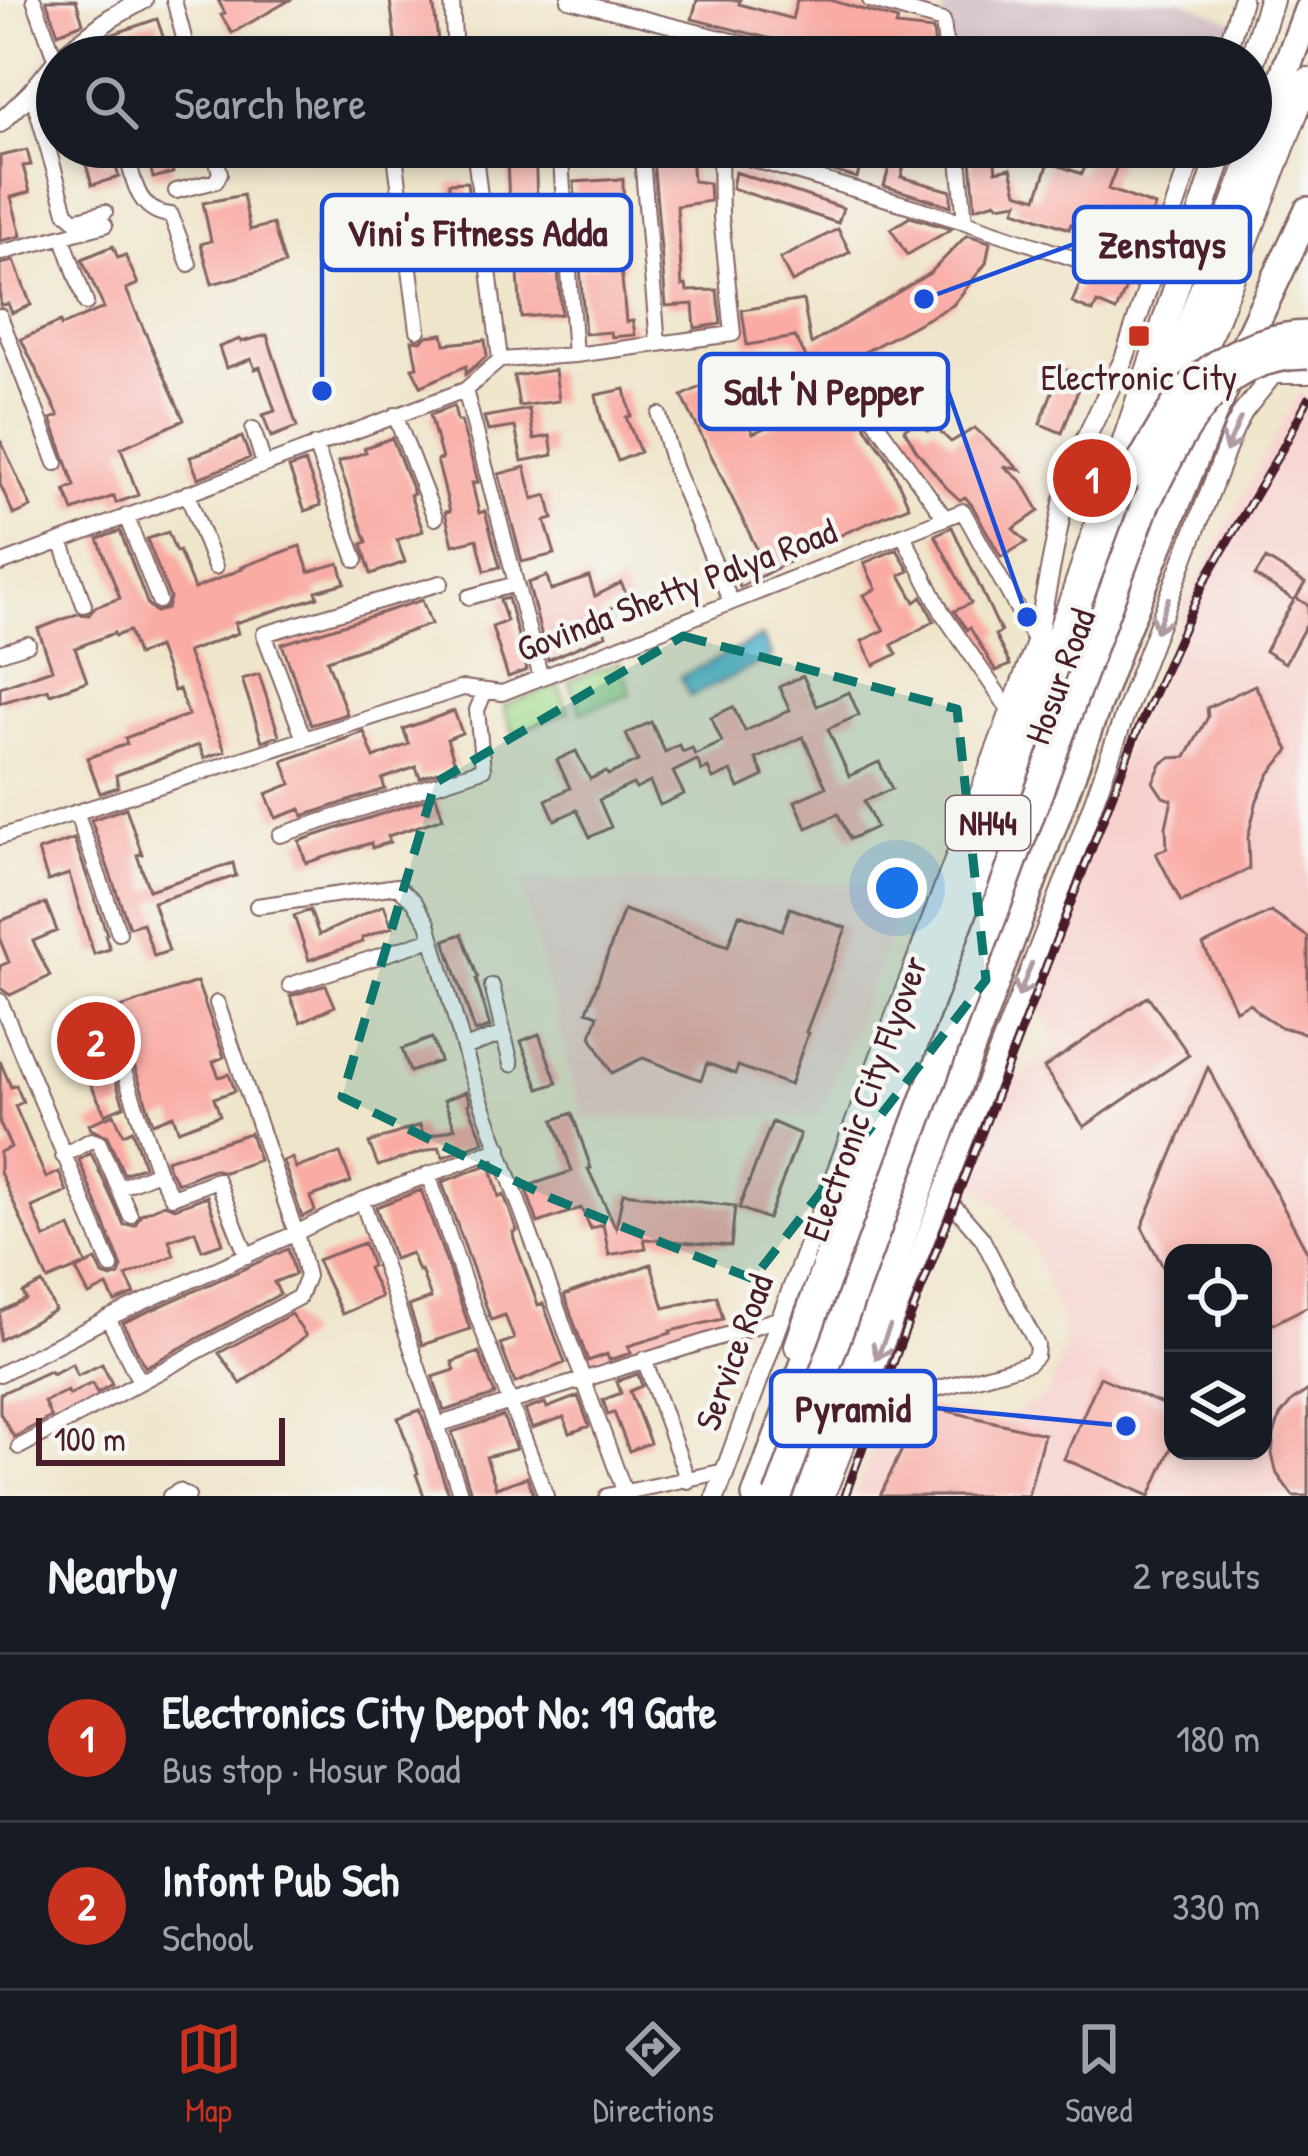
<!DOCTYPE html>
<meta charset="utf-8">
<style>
:root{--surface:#171b24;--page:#20242c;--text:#f1f3f6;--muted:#9ea1a6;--line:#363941;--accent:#c8321e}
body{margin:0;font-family:"Patrick Hand",sans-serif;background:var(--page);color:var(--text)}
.controls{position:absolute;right:36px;bottom:36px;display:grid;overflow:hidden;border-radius:24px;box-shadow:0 6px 18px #0003}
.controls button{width:108px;height:108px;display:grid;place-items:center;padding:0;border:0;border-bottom:3px solid var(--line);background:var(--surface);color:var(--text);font:60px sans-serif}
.scale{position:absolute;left:36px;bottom:30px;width:249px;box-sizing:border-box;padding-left:12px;border:6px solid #4a1f2b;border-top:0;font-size:33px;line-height:42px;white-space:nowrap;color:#4a1f2b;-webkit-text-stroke:9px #f6f6f2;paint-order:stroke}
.you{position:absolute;left:897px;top:888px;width:42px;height:42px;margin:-30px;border:9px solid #fff;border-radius:50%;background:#1a73e8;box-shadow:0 0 0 18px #1a73e833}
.badge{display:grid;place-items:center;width:78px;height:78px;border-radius:50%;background:var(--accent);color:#fff;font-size:39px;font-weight:700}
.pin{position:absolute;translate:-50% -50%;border:6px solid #fff;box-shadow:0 3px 12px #0006}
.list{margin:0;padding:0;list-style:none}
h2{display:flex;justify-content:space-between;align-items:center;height:156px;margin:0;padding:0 48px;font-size:51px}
h2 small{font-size:39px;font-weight:400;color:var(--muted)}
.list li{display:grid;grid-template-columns:78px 1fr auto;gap:36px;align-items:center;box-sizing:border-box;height:168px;padding:0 48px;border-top:3px solid var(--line)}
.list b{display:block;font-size:45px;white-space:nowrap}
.list p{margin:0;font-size:39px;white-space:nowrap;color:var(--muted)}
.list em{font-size:39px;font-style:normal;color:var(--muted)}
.icon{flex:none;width:66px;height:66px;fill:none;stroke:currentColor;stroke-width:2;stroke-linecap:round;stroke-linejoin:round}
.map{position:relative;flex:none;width:1308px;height:1496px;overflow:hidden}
.search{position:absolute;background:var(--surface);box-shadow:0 6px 18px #0003;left:36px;right:36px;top:36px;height:132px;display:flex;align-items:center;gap:30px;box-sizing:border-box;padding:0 42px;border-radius:66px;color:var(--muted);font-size:45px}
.sheet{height:492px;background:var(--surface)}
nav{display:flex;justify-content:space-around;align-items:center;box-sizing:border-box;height:168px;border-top:3px solid var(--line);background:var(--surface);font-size:33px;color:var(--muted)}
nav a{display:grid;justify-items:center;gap:6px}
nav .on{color:var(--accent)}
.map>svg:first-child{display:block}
</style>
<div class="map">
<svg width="1308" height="1496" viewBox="0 0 1308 1496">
<rect width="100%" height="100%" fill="#f6f6f2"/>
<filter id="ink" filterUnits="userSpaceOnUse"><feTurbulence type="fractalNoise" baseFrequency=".00833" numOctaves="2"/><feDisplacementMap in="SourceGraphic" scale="24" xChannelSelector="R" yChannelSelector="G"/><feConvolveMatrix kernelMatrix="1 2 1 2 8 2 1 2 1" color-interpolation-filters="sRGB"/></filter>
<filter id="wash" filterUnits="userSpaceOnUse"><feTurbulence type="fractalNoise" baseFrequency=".004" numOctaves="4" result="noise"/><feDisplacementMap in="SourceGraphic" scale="48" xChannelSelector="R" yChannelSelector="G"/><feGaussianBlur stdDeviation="2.7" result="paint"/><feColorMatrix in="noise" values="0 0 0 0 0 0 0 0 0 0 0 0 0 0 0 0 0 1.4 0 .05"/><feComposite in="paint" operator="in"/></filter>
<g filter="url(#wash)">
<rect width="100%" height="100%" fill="#efe5ca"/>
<path fill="#f7d0cc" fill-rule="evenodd" d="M1298,394H1308V1496H855L879,1432L956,1428L987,1423L1009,1416L1046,1396L1065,1343L1060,1316L1031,1243L1000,1206L962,1174L987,1106L1059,1043L1027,990L1080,878L1093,830L1185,603ZM1173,1253H1263V1451H1173Z
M519,879L869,885L893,929L820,1116L583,1119Z"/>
<path fill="#d2bec3" d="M945,0H1182L1236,22L1229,45L1164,41L1015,57H947L942,27Z"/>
<path fill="#a1da8c" stroke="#767c5c" stroke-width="3" d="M620,662L631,693L581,712L569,681Z
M559,685L569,712L513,733L503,706Z"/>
<path fill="#4db1cc" stroke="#4c687c" stroke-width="3" d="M762,637L772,657L690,697L680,677Z"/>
<g id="blocks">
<path fill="#f9aba4" d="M46,0H76L83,23L58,33Z
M218,0H290L232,33L221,15L225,13Z
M390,0H433L438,41L396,46Z
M697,0H740L739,4L792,19L797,0H830L898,20L896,26L933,30L936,57H815L816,54L800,46L692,19Z
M157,19L170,57H110L106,39L113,34Z
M81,147H99L104,164L114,161L119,177L92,185Z
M146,147H202V150L170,160L173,173L153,178Z
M515,147H535L537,203L509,204L507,158H516Z
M652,147H668L691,154L693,181L709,183L710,201L677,206L682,286L686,285L687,291L717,290L721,324L695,328L693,304L666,306Z
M787,147H814L862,160L857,178L785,157Z
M870,147H909L901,177L951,191V206L884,186L889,168L866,162Z
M970,147H993L996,171L1011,168L1017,192L1037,198L1049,162L1082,174L1093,147H1107L1122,153L1108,189L1155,206L1139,249L1071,224L1069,229L1015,210L1018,202L998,205L996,202L975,208Z
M27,150L31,165L23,166L30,192L11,197L21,236L0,241V156Z
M735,172L843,208L838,223L732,188Z
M623,179L625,267H621L626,322L633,321L635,335L612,337L611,332L585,334L580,267L599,266L598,250H601L599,221L577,224L574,182Z
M467,182L472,224L452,225L449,183Z
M243,195L250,230L273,224L285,264L212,284L201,244L211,241L203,203Z
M910,217L951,229L907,255L891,229Z
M544,228L547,270L558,269L561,314L521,317L515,231Z
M838,229L850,252L792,282L780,259Z
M967,235L990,242L986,263L953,305L817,377L795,337L747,345L742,310L803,300L811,344L930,273Z
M113,246L118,258L125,255L138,284L126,289L184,420L121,448L138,495L116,503L114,496L73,511L65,490L75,486L51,419L59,416L21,339L60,322L61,326L104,308L82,259Z
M14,261L31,305L12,313L8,304L0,305V264Z
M1084,274L1126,288L1116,311L1097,303L1093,312L1072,303Z
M443,334L445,344L485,340L487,356L466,374V366L421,386L412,368L417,367L412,340L421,341L427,336Z
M267,335L297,427L271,437L263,415L275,411L260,367L255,369L251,359L226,368L219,347L240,339L241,342Z
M745,365L765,405L744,416L753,433L856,387L868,414L865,422L866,428L887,457L909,506L847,532L740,587L731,569L760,555L682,396Z
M1061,368L1083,377L1062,433L1040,424Z
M555,370L559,401L519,406L514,376Z
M625,389L631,416L626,417L640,452L618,461L602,422L596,395Z
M454,406L457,421H461L478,482L472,483L479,513L485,511L500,567L485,571L477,539L453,545L445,512L450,511L437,460L442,459L430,415Z
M529,409L534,439L550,436L553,455L522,461L515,427L488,431L484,417Z
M918,421L928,431L934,426L951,442L975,428L1020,470L1004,466L1022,482L1039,511L1013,529L1027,542L1001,557L972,505L965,497L960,500L946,487L916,450L904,429Z
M242,437L250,458L198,478L190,457Z
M392,438L414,494L410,495L423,531L397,540L405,562L371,574L362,544L367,542L338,462L366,452L364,448Z
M0,439L31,507L14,515L0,484Z
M305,462L321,505L305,511L289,468Z
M525,467L533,499L547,495L553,519L545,521L555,554L522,562L499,474Z
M952,527L1001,632L995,635L1010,665L996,671L970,628L967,630L954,611L971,603L935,535Z
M120,531L148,605L156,612L167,609L170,598L147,539L168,532L176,552L179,551L194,589L242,569L241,567L300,546L309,572L339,563L345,583L316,591L318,597L235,623L238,633L187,652L225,751L204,758L199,745L116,775L118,787L100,793L87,758L127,744L125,738L188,715L179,689L174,691L158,647L137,655L129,631L115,636L114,633L75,648L87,681L50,694L48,689L0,703V687L52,669L38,629L77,614L89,615L95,607L120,598L98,539Z
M897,549L909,571L900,575L915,602L922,597L934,621L892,645L897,654L874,665L862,641L884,630L864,595L876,589L864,563Z
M1266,559L1305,583L1296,598L1308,605V621L1285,663L1265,651L1294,600L1255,576Z
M547,576L551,590L589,577L595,596L621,583L629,599L598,615L606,635L548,660L528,583Z
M508,598L527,670L508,677L492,627L507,621L500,600Z
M422,600L431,624L327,660L347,714L311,725L282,644Z
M259,674L279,735L262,741L242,679Z
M803,676L817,706L849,692L859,715L828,729L849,776L879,762L892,789L864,801L876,827L850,839L838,814L807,828L795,801L826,787L803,737L756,759L764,776L739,788L731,771L713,779L708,768L702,771L697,760L673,772L684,794L660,805L650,782L636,789L633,784L599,800L611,827L590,837L577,810L555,820L546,800L570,788L557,760L576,751L590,779L606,772L608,775L638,761L626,734L651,722L665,752L679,745L683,752L692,748L695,755L722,742L711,717L733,707L745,731L790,710L779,687Z
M1255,685L1289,750L1270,773L1257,800L1248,837L1249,869L1181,902L1156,853L1167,848L1166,827L1172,800L1163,797L1153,782L1161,764L1169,758L1186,757L1208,717L1207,708Z
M454,711L462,733L447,739L456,766L420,778L416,767L382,779L385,789L303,816L301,809L276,818L266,794L291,784L283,761L364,732L374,758L409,744L403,729Z
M436,796L443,818L388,836L390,842L372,848L371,843L306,863L299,841Z
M126,808L142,854L137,855L149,890L233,863L236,876L153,902L169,951L154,956L143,923L129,927L91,820Z
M74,839L107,934L105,935L110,949L94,954L69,874L48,881L38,851Z
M46,903L57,931L33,941L50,976L10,995L0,988V966L9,962L0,940V921Z
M384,905L392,927L362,938L363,942L309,960L294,916L310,910L319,935Z
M790,908L846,928L806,1032L808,1033L790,1085L738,1066L735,1074L707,1063L701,1080L643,1058L612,1073L591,1036L598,1015L587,1011L624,910L728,946L739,914L782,930Z
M1271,912L1308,937V1034L1281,1027L1259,1013L1250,1003L1236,1010L1203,945Z
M462,934L478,978L476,979L490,1027L475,1032L445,940Z
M197,982L224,1057L213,1062L219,1077L229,1074L235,1091L214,1098L220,1115L178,1130L173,1115L153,1123L118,1017L111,1011Z
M326,985L335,1006L301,1022L290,996Z
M1148,996L1189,1055L1084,1127L1044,1068Z
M539,1034L557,1083L539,1089L521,1041Z
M432,1038L440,1061L410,1072L402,1049Z
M88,1039L105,1079L114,1076L124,1106L105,1114L72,1045Z
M0,1061L11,1087L16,1085L23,1102L15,1106L46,1178L59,1172L67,1192L32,1207L33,1210L45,1238L70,1227L86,1264L48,1280L0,1172V1152L11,1147L0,1124Z
M1208,1067L1308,1253V1306L1263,1329V1253H1173V1286L1142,1227Z
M466,1092L470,1103L468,1104L484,1142L443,1157L439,1147L378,1166L369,1143L420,1125L424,1138L455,1128L444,1100Z
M572,1113L591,1168L588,1169L616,1228L623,1193L735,1206L731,1246L644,1239L646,1248L609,1255L603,1224L591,1229L581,1208L538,1223L525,1187L572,1171L554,1120Z
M114,1114L123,1134L132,1130L144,1166L124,1174L107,1136L91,1129L89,1124Z
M772,1122L800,1134L768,1219L739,1208Z
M250,1133L259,1160L225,1172L213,1169L177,1183L168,1167L166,1160Z
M91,1153L124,1225H135L141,1214L164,1204L175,1208L207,1196L223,1243L202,1250L195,1231L169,1240L174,1255L126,1276L135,1294L115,1302L107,1286L89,1295L76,1270L96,1260L103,1275L111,1278L119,1275L122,1267L79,1160Z
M340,1153L351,1182L310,1197L315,1211L302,1217L283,1161L292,1158L296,1168Z
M490,1164L499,1197L504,1195L517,1231L513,1232L514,1239L538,1305L543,1303L565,1363L515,1383L500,1344L514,1339L505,1315L491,1320L442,1182Z
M421,1190L470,1329L422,1345L409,1306L431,1298L421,1270L418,1271L411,1253L394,1259L376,1207Z
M364,1243L372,1266L368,1268L381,1297L342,1314L317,1260Z
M288,1249L295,1274L274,1282L280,1294L145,1367L123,1323Z
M651,1264L664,1308L717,1296L723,1319L670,1331L671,1333L628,1346L631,1353L609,1360L607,1354L588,1361L564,1295Z
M42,1283L55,1310L0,1340V1312L26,1299L23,1293Z
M291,1314L306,1336L241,1384L219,1353Z
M479,1352L495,1395L444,1411L433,1377L455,1370L452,1362Z
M72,1364L77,1376L102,1364L112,1384L97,1393L92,1383L69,1395L67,1391L44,1402L51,1417L14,1437L0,1413V1394L50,1371L52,1374Z
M638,1374L642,1386L630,1391L650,1443L629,1451L614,1412L608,1415L603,1400L621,1393L617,1381Z
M1100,1377L1173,1409V1443L1150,1496L1064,1459Z
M1308,1390V1496H1293L1277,1474L1272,1454L1274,1435L1280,1416L1292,1401Z
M578,1396L589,1426L570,1433L564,1417L532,1428L525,1410L545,1403L547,1408Z
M923,1405L1044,1434L1028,1496H880Z
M420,1410L427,1429L449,1496H424L416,1474L418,1473L398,1418Z
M503,1416L516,1449L486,1457L496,1488L527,1477L534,1496H472L452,1432Z"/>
</g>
</g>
<g filter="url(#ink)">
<use href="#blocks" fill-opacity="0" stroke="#846463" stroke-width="3"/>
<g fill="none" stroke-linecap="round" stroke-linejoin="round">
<defs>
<path id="minor" d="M34,0L56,61
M174,0L189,57
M452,0L455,57
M569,0L797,57
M870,0L943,21L947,57
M92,32L99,57
M32,92L66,212L75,220L105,212
M125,147C133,176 135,212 171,215L189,264
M394,147L418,330
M474,147L500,360
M560,147L575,355
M641,147L658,344
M958,147L965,222
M714,148L965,222L1150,284
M176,191L216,181L220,173L213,147
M63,238L86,303
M0,253L105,225
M0,316L56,463
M465,390L541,678
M395,415L435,518
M659,415L674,467L731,602
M876,422L945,518
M253,429L264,464
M315,445L356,560
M187,493L215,567
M126,516L159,601
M903,535L943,614L1010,711
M61,541L84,605
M0,564L465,390L500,360L575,355L733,334L721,217L720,149
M469,597L516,584
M0,653L28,644
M304,739L264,634L441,583
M76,812L119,933
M280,835L483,769L477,710L485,691
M0,837L463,688L502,693L963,511L1036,643
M257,906L397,886L414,901L428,923L471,1073L625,1493
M290,985L432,939
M492,986L511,1064
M0,1001L111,1267
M107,1021L158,1172
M464,1048L503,1034
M63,1156L91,1140L99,1143L130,1215
M428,1174L466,1287L546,1496
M119,1188L158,1172L172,1197L217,1180L247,1256
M362,1200L461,1496
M108,1318L140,1382
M644,1359L688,1481
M0,1374L108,1318L296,1233L362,1200L500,1148
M856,1411L1009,1369L1029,1363L1036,1356L1037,1345L982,1238L943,1193
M437,1425L781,1318
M19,1447L299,1297L307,1276L296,1233L217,1003
M170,1496L179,1491L188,1496
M607,1496L725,1471"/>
<path id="tertiary" d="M61,57L111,18L143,0
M1225,57L1242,0
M0,123L32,92L57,61
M1276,374H1308
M716,1496L781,1318L1036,643L1063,503L1077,457L1124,359L1195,147
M825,1496L1074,857L1134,689L1234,429L1243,412L1290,353"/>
<path id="trunk" d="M1251,64L1271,0
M1187,393L1308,80
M797,1346L888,1081L1073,597L1223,147"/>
<path id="motorway" d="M756,1496L952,962L1308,10
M807,1496L1118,647L1213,413L1308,211"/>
</defs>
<use href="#minor" stroke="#846463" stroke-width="18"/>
<use href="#tertiary" stroke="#846463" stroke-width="22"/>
<use href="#trunk" stroke="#846463" stroke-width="28"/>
<use href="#motorway" stroke="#846463" stroke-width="32"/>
<use href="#minor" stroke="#fff" stroke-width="14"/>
<use href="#tertiary" stroke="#fff" stroke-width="18"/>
<use href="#trunk" stroke="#fff" stroke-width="24"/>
<use href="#motorway" stroke="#fff" stroke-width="27"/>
<defs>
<path id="rail" d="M845,1496L902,1339L1134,739L1203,584L1285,444L1308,399"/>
</defs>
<use href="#rail" stroke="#4a1f2b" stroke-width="9"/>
<use href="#rail" stroke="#f6f6f2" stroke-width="4.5" stroke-dasharray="14" stroke-linecap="butt"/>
<defs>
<path id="motorway-bridge" d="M1134,474C1149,450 1162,424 1178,401C1208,361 1259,336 1308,335
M778,1496L1145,505C1182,434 1213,354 1308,355"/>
</defs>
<use href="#motorway-bridge" stroke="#846463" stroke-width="32" stroke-linecap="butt"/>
<use href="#motorway-bridge" stroke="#fff" stroke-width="27"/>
</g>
<defs><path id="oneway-shaft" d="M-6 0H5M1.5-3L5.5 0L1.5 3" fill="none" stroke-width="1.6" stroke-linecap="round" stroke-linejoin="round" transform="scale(3)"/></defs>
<g stroke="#ae9aa0">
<use href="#oneway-shaft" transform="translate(1233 435) rotate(114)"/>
<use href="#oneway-shaft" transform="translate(1162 615) rotate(111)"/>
<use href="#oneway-shaft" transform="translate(1025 980) rotate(112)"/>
<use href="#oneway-shaft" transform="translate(883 1343) rotate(112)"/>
</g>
</g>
<path fill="#0f766e" fill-opacity="0.2" stroke="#0f766e" stroke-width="9" stroke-dasharray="24 15" stroke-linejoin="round" d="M683,636L957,709L986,980L753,1279L551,1198L342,1097L435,783Z"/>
<rect fill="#c8321e" stroke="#f6f6f2" stroke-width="4.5" x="1127" y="324" width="24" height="24" rx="6"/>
<g text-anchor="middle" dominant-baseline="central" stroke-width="9" stroke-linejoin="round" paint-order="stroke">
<rect fill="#f6f6f2" stroke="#7e6067" stroke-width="3" x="946" y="796" width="84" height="54" rx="9"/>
<g font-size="33" font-weight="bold" fill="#4a1f2b">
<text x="988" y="823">NH44</text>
</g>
<g font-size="36" fill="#4a1f2b" stroke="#f6f6f2">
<text x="1139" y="376">Electronic City</text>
</g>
<g font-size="36" fill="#4a1f2b" stroke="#f6f6f2">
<text transform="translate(676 589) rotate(-21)">Govinda Shetty Palya Road</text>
<text transform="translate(1059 676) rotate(-70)">Hosur Road</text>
<text transform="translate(864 1098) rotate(-70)">Electronic City Flyover</text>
<text transform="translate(733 1352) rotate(-70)">Service Road</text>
</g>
</g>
<path fill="none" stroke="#1d4ed8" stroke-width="4.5" d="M322 391L322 233M924 299L1074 244M1027 617L948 391M1126 1426L935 1408"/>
<g fill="#1d4ed8" stroke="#f6f6f2" stroke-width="4.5">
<circle cx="322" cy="391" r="12"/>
<circle cx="924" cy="299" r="12"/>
<circle cx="1027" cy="617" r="12"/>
<circle cx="1126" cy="1426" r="12"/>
</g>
<g fill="#f6f6f2" stroke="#1d4ed8" stroke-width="4.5">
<rect x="322" y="195" width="309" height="75" rx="12"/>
<rect x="1074" y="207" width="176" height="75" rx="12"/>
<rect x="700" y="354" width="248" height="75" rx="12"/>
<rect x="771" y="1371" width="164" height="75" rx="12"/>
</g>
<g font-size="39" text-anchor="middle" font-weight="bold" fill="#4a1f2b">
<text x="477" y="246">Vini's Fitness Adda</text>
<text x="1162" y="258">Zenstays</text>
<text x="824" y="405">Salt 'N Pepper</text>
<text x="853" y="1422">Pyramid</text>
</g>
</svg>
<div class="controls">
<button><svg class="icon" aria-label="locate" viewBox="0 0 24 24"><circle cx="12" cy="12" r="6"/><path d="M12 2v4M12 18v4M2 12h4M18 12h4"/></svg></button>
<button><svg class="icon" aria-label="layers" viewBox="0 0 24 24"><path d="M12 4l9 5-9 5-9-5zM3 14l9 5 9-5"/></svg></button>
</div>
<div class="scale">100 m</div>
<div class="you"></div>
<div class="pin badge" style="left:1092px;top:478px">1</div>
<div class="pin badge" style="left:96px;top:1041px">2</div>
<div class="search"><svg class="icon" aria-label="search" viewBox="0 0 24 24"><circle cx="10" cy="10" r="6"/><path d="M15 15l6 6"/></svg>Search here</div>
</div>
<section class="sheet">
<h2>Nearby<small>2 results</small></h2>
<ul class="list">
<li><span class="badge">1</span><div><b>Electronics City Depot No: 19 Gate</b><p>Bus stop · Hosur Road</p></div><em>180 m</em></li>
<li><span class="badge">2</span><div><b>Infont Pub Sch</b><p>School</p></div><em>330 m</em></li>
</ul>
</section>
<nav>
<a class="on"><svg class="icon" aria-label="map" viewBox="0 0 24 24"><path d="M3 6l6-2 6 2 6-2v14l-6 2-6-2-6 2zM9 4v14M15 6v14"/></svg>Map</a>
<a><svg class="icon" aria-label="directions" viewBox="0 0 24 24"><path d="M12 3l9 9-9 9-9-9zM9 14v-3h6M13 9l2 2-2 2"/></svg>Directions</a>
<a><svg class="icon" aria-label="saved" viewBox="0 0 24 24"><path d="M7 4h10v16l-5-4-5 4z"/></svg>Saved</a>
</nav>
